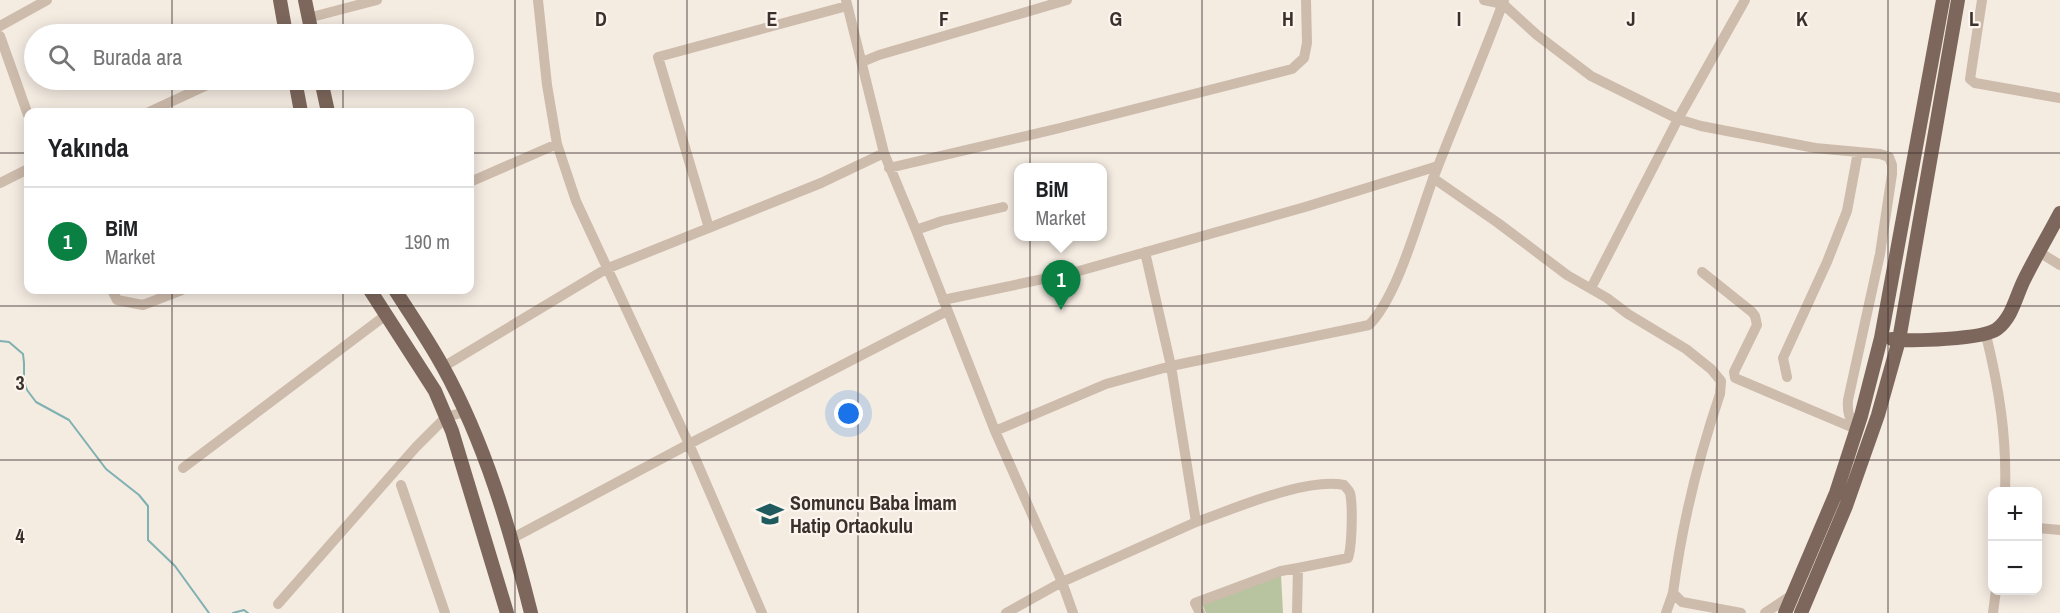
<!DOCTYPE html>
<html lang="tr">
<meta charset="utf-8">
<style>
:root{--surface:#fff;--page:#f6f6f6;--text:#202124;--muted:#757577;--line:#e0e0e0;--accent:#0b8043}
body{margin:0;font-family:"Archivo Narrow",sans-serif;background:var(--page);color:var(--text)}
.controls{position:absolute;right:18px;bottom:18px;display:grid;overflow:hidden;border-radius:12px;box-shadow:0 3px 15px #0003}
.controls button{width:54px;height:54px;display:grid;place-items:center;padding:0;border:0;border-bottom:2px solid var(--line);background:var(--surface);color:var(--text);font:30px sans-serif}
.you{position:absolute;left:849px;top:414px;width:21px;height:21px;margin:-15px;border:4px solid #fff;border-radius:50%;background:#1a73e8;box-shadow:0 0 0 9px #1a73e833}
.badge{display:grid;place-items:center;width:39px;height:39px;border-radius:50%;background:var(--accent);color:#fff;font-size:20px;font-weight:700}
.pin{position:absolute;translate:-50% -50px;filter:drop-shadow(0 2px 3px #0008)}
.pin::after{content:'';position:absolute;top:32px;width:21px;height:18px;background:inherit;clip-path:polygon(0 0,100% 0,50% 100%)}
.popup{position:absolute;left:1014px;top:163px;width:93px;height:78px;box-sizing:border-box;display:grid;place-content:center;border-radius:12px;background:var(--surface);filter:drop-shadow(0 2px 4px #0005);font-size:20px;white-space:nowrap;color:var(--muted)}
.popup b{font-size:22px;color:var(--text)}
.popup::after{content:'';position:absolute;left:50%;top:100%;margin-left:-12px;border:12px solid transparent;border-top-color:var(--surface)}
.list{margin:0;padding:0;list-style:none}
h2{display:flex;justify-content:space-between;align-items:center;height:78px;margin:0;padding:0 24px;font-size:26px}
h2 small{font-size:20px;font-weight:400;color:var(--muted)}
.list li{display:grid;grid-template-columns:39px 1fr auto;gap:18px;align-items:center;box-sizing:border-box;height:108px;padding:0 24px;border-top:2px solid var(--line)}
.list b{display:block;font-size:22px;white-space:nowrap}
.list p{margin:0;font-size:20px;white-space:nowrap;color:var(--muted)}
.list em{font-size:20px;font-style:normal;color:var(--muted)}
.icon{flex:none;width:33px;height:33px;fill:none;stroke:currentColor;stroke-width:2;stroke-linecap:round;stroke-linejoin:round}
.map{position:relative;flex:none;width:2060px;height:613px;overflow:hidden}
.search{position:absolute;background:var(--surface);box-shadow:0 3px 15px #0003;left:24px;top:24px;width:450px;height:66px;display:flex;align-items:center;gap:15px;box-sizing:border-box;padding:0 21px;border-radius:33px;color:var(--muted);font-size:22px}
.panel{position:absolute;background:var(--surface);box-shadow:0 3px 15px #0003;left:24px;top:108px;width:450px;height:186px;border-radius:12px}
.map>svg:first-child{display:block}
</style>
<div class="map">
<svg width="2060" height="613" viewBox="0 0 2060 613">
<rect width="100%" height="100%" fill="#f4ebe1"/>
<path fill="#b8c4a0" d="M1281,575L1283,613H1206L1202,604Z"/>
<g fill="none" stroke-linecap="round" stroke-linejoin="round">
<path stroke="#7fb0b2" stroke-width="2" d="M0,341L9,342L23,354L24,363V381L27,390L36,402L69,420L106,469L139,495L148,506V540L175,566L209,613
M233,613L244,610L248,613"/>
<path stroke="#cdbbac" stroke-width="10" d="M846,0L884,153L916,230L995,431L1062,582L1073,613
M1484,0L1503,4L1537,35L1591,76L1678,119L1701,126L1815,148L1880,154L1889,157L1892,165V174L1880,254L1848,400C1847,413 1849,418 1857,427
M1982,0L1970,79L1975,83L2060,98
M308,18L377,0
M0,26L47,0
M0,36L28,115
M862,62L879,55L1067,0
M149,112L218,80
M889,168L1060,128L1292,69L1304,58L1307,43L1306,0
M1433,178L1498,223L1567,275L1607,298L1628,314L1686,349L1711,369L1721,381L1720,394C1698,459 1682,524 1673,593L1682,602L1741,613
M470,182L557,144
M0,183L28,169
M709,228L658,57L847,6
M916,230L942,221L1003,207
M2039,252L2060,265
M1702,272L1752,312L1755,316L1757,325L1734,372L1735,378L1856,429
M1591,288L1678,119L1745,0
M112,290L117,300L143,305L182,290
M943,300L1072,273L1305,207L1438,166
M1986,335C1999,388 2007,437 2005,492
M443,367L606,269L821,183L884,153
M1787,377L1783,358L1827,262L1847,211L1858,152
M995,431L1106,384L1171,366L1369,325C1398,296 1418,219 1433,179C1456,119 1482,60 1504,0
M183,468L386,315
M401,485L445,613
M1196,522C1234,509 1306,477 1344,485C1346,488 1349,490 1350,493C1353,505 1352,547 1348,558L1298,568L1297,613
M2038,528L2060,530
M511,539L689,444L576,201L557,144L547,85L538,0
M278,604L416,447L446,417L465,412
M762,613L689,444L947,311
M1006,613L1062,582L1196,522L1171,366L1145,252
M1200,613L1195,603L1281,571L1298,568
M1666,613L1673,593
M1765,613L1792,595
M1993,613L1996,590"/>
<path stroke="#7d675c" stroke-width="14" d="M280,0L286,34
M305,0L312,34
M295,80L301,112
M321,80L328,112
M370,290L435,391L452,431L507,613
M395,290C411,315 429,341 443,367C485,443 510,529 531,613
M1892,339C1910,342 1984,339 1997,329C2013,317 2016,295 2025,278C2036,256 2049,234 2060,213
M1785,613L1836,493L1861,416L1881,338L1943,0
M1801,613L1846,506L1878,415L1899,340L1958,0"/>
</g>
<path fill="none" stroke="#3b302b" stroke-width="1.5" stroke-opacity="0.55" d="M172,0V34M343,0V34M515,0V613M687,0V613M858,0V613M1030,0V613M1202,0V613M1373,0V613M1545,0V613M1717,0V613M1888,0V613M172,80V112M343,80V112M0,153H28M470,153H2060M172,290V613M343,290V613M0,306H2060M0,460H2060"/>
<defs>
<symbol id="school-bare" viewBox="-9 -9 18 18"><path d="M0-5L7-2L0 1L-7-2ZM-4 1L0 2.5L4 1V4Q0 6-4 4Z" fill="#1f5a5e" stroke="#fbf5ee" stroke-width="2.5" paint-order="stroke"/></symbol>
</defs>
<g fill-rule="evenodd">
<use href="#school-bare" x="751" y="495" width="38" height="38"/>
</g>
<g text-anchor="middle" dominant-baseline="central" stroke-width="4.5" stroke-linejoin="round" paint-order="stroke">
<g font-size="20" font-weight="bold" fill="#3b302b" stroke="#fbf5ee" text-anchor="start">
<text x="790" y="502">Somuncu Baba İmam<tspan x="790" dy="23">Hatip Ortaokulu</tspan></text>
</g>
</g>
<g font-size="20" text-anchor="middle" font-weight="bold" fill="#3b302b" stroke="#fbf5ee" stroke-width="4.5" stroke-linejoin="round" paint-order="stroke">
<text x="601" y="26">D</text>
<text x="772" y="26">E</text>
<text x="944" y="26">F</text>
<text x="1116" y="26">G</text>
<text x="1288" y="26">H</text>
<text x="1459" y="26">I</text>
<text x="1631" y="26">J</text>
<text x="1802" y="26">K</text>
<text x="1974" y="26">L</text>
<text x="20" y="390">3</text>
<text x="20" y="543">4</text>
</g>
</svg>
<div class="controls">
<button>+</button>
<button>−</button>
</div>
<div class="you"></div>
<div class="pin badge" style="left:1061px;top:310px">1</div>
<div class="popup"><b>BiM</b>Market</div>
<div class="search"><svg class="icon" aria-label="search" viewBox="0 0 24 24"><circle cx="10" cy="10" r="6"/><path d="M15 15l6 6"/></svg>Burada ara</div>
<section class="panel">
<h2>Yakında<small></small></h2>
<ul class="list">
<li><span class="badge">1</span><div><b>BiM</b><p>Market</p></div><em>190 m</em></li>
</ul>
</section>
</div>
